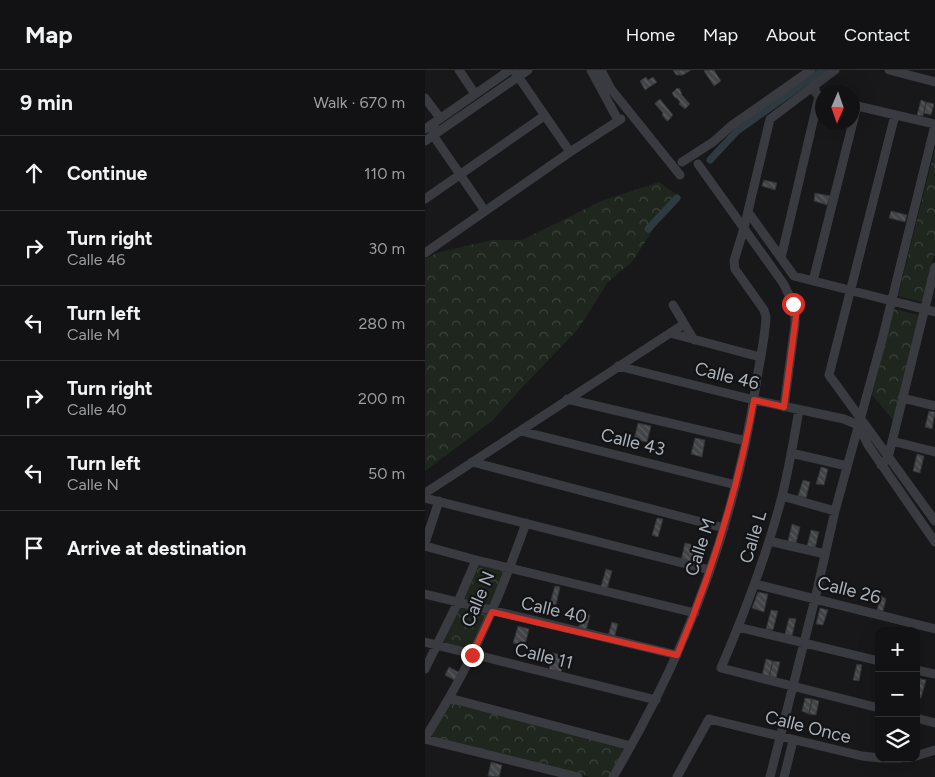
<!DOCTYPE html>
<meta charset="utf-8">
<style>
:root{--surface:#121214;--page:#1f2022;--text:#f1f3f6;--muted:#9c9ea0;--line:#313234}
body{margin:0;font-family:Figtree,sans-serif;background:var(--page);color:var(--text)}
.controls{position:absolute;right:15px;bottom:15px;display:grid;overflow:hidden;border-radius:10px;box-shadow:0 5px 20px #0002}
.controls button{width:45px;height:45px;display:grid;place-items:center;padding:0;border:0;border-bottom:1px solid var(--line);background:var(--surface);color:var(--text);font:25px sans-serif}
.compass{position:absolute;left:390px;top:15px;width:45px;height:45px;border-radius:50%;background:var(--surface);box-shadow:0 5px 20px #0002;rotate:182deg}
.stop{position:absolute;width:15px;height:15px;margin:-11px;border:4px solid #d93025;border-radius:50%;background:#fff}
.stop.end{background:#d93025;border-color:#fff;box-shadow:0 1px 5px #0008}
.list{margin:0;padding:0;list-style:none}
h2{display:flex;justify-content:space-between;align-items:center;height:65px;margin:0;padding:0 20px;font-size:21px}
h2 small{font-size:16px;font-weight:400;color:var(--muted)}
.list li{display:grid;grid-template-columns:32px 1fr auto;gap:15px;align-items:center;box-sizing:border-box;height:75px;padding:0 20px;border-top:1px solid var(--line)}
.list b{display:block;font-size:19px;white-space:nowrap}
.list p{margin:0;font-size:16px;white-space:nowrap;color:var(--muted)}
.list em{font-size:16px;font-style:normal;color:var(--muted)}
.icon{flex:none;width:28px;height:28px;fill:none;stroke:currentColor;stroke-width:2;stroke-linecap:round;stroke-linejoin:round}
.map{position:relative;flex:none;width:510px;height:707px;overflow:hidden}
header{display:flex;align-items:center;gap:30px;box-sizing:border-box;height:70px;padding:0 25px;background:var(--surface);border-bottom:1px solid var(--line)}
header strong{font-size:24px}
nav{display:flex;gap:28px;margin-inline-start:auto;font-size:18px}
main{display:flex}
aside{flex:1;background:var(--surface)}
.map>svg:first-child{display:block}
</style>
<header>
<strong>Map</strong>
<nav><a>Home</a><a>Map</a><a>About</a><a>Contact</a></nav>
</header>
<main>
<aside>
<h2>9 min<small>Walk · 670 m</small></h2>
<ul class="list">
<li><svg class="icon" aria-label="ahead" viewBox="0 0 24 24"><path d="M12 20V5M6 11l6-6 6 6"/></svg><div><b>Continue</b></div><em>110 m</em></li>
<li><svg class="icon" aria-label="right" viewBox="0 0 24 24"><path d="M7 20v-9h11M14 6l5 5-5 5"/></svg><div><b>Turn right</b><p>Calle 46</p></div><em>30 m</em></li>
<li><svg class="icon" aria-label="left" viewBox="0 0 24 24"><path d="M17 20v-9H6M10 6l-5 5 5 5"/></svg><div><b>Turn left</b><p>Calle M</p></div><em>280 m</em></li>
<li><svg class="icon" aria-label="right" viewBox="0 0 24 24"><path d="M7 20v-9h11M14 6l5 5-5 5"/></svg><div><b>Turn right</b><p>Calle 40</p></div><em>200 m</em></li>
<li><svg class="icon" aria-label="left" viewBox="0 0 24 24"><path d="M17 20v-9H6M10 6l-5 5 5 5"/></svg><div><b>Turn left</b><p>Calle N</p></div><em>50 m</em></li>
<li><svg class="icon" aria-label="arrive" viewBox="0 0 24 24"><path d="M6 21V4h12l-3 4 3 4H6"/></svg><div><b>Arrive at destination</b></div></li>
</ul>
</aside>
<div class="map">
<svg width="510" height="707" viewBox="0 0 510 707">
<defs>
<pattern id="forest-crowns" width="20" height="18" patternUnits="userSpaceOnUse" patternTransform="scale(1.25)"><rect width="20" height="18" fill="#1e261d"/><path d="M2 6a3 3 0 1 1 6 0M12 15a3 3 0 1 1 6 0" fill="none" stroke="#3c433c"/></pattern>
<pattern id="building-back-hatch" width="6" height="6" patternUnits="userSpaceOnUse" patternTransform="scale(1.25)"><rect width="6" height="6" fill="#424447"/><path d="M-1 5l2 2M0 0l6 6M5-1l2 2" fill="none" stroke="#5a5d60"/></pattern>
</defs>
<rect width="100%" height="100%" fill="#18181a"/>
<path fill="url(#forest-crowns)" d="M510,78V182L497,232L473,226Z
M234,112L251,124L207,192L183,212L153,259L93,322L67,351L0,401V189L14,182L67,170H97L176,131Z
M469,239L494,245L468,350L447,325Z
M52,493L81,501L65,538L37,531Z
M35,536L61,543L62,546L45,581L18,574Z
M25,633L201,678L185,707H165L5,666Z"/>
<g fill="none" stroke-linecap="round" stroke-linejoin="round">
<path stroke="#2d3b40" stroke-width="7" d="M285,90L311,62L398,0
M223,159L252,128"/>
</g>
<path fill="url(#building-back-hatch)" stroke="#323337" d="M248,0H266L258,5H251Z
M280,0H289L296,11L289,16L279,1Z
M221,7L223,10L228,7L232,12L220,20L215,11Z
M252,18L255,19L257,25L265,34L260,39L254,34L255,32L252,28H250L247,23Z
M235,29L248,45L243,51L241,50L237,45L238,43L230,34V33Z
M496,30L501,32L498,46L492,45Z
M501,32L509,34L506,45L499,43Z
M339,110L352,113L350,120L337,116Z
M390,123L405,126L402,135L389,131Z
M466,141L482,145L480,152L464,148Z
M504,341L510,342L507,359L500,357Z
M213,353L226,356L222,372L209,370Z
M270,368L280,370L277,387L266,384Z
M492,384L499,386L495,403L488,401Z
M396,397L403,399L399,415L391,414Z
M378,410L385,412L381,428L373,426Z
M232,448L238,449L233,467L227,465Z
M367,454L375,457L371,473L363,471Z
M386,460L394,462L390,478L382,477Z
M260,473L273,476L268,493L256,490Z
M181,499L187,501L182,519L176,517Z
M130,516L135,517L131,535L125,533Z
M333,522L343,524L339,542L327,538Z
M456,526L461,529L458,541L452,540Z
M395,538L403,540L398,555L391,554Z
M346,540L353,541L348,560L341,559Z
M157,543L165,545L161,561L153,560Z
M364,548L371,549L367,566L360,564Z
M187,552L193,554L189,568L183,566Z
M93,556L104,559L100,575L88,573Z
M128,583L140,586L136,602L124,600Z
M341,589L348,591L344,607L337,605Z
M348,591L355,592L351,608L344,607Z
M432,594L437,595L434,611L428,610Z
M24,597L35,603L31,611L20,605Z
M491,608L501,610L496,628L491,627Z
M380,628L387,629L384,644L377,641Z
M387,629L394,631L391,645L384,644Z
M66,692L77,695L74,707L63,706Z"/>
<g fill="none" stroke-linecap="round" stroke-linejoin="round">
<path stroke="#393b40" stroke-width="9" d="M34,0L50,24
M166,0L193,50
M176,0L186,19L255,105
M464,0L510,12
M90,2L145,82
M0,28L15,48
M428,35L510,54
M470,45L404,305L510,451
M9,53L8,65L60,141
M0,59L85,0
M0,71L103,0
M257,92L288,72L306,56L386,0
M273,94L358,213C365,226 371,239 370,254L359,337
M0,129L119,46
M323,142L369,206L510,242
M0,183L145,82L196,49
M356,188L394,26L391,23L389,15
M388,211L432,36
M248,235L269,270
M245,263L335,287
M193,296L329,330L419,349L433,355
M477,328L510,336
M142,329L321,371
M374,340C369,369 364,398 357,426C342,485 320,542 296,598L454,638
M433,355L443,375L510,472
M96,361L311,415
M467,371L510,382
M366,383L422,396
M47,392L299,458
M456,395L463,388L510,197
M0,423L259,254
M357,426L410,441
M0,428L285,500
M344,471L400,484
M0,473L14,431
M0,476L51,490L270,543
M330,514L510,559
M0,524L252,585
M313,557L454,591
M0,572L231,630
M0,599L33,532L51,490
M491,600L510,604
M24,628L206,676
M491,648L510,653
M0,668C17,640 34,613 47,584C68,542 85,498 101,453
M0,669L153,707
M491,686L510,680
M188,707C260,586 310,454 331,315C334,293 340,270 341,247L339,240L310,199L309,191L319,158L345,49L410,0
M252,707L284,649L437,686L455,688H476
M345,707L390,529L410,441L457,270L510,55
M359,707L368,671"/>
</g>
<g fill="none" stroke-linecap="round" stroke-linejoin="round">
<path stroke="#d93025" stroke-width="6" d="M47,585L67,542L252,585C287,503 313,418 329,330L359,337L370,254L371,246L368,234"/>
</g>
<g text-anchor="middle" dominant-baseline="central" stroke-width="4.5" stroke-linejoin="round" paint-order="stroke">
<g font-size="18" fill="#a9b2bb" stroke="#131315">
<text transform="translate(302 306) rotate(14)">Calle 46</text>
<text transform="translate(208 372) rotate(14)">Calle 43</text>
<text transform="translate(328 467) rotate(-73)">Calle L</text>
<text transform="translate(275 477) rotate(-72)">Calle M</text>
<text transform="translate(424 520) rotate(14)">Calle 26</text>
<text transform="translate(53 529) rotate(-67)">Calle N</text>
<text transform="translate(129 540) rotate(13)">Calle 40</text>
<text transform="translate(119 586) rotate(14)">Calle 11</text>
<text transform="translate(383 657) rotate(14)">Calle Once</text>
</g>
</g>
</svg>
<div class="controls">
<button>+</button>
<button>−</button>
<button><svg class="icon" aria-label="layers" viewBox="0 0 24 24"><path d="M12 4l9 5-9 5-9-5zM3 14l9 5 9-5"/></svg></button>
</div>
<svg class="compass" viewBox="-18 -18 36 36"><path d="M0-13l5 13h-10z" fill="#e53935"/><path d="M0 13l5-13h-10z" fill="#9c9ea0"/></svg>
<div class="stop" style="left:368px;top:234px"></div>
<div class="stop end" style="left:47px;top:585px"></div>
</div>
</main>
